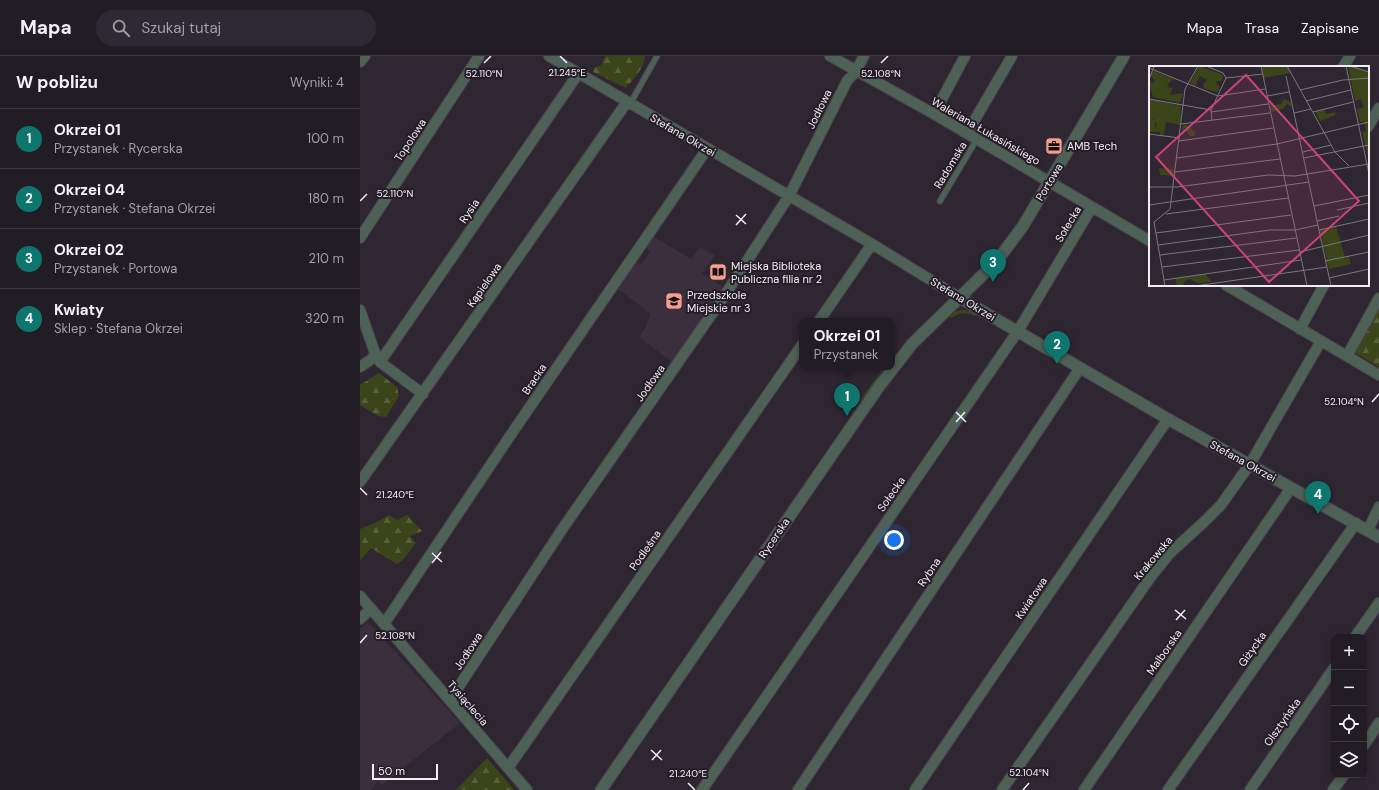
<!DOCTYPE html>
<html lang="pl">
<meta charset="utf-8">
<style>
:root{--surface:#221c25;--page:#2e2932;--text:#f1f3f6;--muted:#a2a1a7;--line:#3f3a42;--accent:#0f766e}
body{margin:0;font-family:"DM Sans",sans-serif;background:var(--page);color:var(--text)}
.controls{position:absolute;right:12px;bottom:12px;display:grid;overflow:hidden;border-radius:8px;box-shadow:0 2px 6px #0003}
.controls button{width:36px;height:36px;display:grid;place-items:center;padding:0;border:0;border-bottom:1px solid var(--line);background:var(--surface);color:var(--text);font:20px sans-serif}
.scale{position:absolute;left:12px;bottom:10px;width:66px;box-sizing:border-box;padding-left:4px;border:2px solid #f3edf4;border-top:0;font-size:11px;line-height:14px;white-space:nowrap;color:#f3edf4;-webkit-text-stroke:3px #251d27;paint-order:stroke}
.you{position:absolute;left:534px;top:484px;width:14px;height:14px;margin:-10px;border:3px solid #fff;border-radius:50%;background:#1a73e8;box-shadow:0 0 0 6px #1a73e833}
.badge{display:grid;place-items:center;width:26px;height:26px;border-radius:50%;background:var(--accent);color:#fff;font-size:13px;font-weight:700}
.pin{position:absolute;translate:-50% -33px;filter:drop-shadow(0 1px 2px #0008)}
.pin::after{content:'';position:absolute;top:21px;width:14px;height:12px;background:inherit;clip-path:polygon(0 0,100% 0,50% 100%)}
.popup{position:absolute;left:439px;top:262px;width:96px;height:52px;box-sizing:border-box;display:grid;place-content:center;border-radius:8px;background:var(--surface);filter:drop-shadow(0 1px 3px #0005);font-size:13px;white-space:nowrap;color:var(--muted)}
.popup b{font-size:15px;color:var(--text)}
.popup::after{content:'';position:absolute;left:50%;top:100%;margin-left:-8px;border:8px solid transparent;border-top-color:var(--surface)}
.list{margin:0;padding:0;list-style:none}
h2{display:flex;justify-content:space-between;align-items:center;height:52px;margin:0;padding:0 16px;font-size:17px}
h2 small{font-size:13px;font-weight:400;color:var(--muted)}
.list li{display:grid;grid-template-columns:26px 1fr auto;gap:12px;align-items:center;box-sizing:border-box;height:60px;padding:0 16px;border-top:1px solid var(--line)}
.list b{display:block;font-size:15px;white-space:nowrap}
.list p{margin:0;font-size:13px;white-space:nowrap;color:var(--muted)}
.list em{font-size:13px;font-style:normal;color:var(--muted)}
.icon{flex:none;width:22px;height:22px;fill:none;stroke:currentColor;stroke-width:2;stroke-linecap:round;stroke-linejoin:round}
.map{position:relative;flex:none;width:1019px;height:734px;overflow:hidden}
header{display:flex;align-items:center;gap:24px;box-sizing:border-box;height:56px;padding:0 20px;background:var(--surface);border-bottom:1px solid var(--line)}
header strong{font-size:19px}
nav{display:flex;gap:22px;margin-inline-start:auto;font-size:14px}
.search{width:280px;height:36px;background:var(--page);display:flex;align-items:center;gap:10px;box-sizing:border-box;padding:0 14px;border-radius:22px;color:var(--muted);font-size:15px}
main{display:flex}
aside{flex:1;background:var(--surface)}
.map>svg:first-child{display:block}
</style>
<header>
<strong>Mapa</strong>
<div class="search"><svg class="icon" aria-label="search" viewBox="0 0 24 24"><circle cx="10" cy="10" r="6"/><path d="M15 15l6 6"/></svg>Szukaj tutaj</div>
<nav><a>Mapa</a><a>Trasa</a><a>Zapisane</a></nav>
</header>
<main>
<aside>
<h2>W pobliżu<small>Wyniki: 4</small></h2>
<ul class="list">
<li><span class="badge">1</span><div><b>Okrzei 01</b><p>Przystanek · Rycerska</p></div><em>100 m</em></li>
<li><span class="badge">2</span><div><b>Okrzei 04</b><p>Przystanek · Stefana Okrzei</p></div><em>180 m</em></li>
<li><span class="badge">3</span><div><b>Okrzei 02</b><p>Przystanek · Portowa</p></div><em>210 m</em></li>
<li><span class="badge">4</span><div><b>Kwiaty</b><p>Sklep · Stefana Okrzei</p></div><em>320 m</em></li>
</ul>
</aside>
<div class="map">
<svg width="1019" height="734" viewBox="0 0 1019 734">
<defs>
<pattern id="grass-tufts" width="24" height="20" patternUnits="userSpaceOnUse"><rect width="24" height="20" fill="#3b4519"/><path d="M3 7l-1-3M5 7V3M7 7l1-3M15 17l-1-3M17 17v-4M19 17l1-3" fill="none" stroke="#58603b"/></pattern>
<pattern id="forest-firs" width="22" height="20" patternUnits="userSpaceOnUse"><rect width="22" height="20" fill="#3b4519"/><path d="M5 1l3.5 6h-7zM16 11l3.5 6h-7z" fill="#58603b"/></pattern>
</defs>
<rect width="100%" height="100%" fill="#2e2631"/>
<path fill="#3b2f3e" d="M293,180L331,203L340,191L355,199L342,217L363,231L312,306L279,281L285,272L291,258L258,233L276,206L281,209L290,195L286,192Z
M8,566L100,667L22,729L18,725L11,734H0V573Z"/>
<path fill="url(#grass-tufts)" d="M603,254L610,255L617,258L615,260C606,256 600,256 591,262L589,260L597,255Z
M523,313L511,333L500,345H499Z"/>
<path fill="url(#forest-firs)" d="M245,0H285C285,12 273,23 266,32L233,16L234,12L241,9Z
M1019,248V311L992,295Z
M19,317L37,331L39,340L26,361L18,360L0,349V329Z
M29,459L37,464L47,459L62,475L50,480L56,487L43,504L37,508L11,492L0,505V473L17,466Z
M127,702L154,734H96Z"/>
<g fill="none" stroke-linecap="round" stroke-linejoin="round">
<defs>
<path id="service" d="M270,48L297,0
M580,145L617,83"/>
<path id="minor" d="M189,0L512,188L600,242
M470,0L574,58L790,185
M0,6L5,0
M983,11L990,0
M574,58L605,0
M1008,71L1019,52
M607,77L652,0
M0,182L119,0
M866,229L1019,319
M0,254L16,300L20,306L63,338
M459,265L512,188
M940,273L964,229
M987,300L1019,242
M20,306L218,18
M0,311L16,300
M0,426L267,46
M1008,474L1019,451
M0,540L167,734
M0,563L11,553
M24,568L150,380L347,93
M995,581L1019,547
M90,644L203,472L365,239L429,140L487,25L496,15L504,0
M1004,689L1019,667
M148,712L442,289
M342,734L658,275L732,151
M438,734L720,312
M555,734L808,363
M642,734L790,522L810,497L844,466L861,449L890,408L961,285
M724,734L931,432
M808,734L996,467
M890,734L974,612
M973,734L984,719"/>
<path id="tertiary" d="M600,242L808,363L1019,481
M241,734L518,332L552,288L637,205L663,170L764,0"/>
</defs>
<use href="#service" stroke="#4a424c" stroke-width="7"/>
<use href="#minor" stroke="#4a424c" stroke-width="12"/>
<use href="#tertiary" stroke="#4a424c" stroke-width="13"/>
<use href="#service" stroke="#4d6156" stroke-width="5"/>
<use href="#minor" stroke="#4d6156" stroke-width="10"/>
<use href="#tertiary" stroke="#4d6156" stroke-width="11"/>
</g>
<path fill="none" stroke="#f3edf4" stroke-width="1.5" d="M200,0L207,7M124,7L131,0M521,7L528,0M0,145L7,138M376,159L386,168M376,169L386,158M1012,346L1019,338M596,356L606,366M596,366L605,356M0,432L7,439M72,497L82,506M72,507L81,496M815,554L826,563M816,564L825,554M0,587L7,579M291,694L302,704M292,704L301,694M328,727L335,734M663,734L669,727"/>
<defs>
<symbol id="office-square" viewBox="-11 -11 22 22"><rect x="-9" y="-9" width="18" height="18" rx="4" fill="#f59d8f" stroke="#251d27"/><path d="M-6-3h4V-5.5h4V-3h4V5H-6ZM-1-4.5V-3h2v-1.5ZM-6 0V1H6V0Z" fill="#111"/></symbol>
<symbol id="library-square" viewBox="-11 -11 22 22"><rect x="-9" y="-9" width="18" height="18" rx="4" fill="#f59d8f" stroke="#251d27"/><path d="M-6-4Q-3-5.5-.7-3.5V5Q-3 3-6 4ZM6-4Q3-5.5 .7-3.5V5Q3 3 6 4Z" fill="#111"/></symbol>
<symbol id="school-square" viewBox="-11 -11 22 22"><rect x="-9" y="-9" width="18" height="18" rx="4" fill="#f59d8f" stroke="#251d27"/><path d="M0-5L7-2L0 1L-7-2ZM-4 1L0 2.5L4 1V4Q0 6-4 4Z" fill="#111"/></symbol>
</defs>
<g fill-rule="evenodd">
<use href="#office-square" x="684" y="80" width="20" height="20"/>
<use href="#library-square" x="348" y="206" width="20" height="20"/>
<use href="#school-square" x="304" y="235" width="20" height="20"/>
</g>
<g text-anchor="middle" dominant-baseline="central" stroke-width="4" stroke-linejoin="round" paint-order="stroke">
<g font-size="11" fill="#f3edf4" stroke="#251d27">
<text transform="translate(459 53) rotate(-64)">Jodłowa</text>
<text transform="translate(626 75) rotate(30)">Waleriana Łukasińskiego</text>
<text transform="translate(323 79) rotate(30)">Stefana Okrzei</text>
<text transform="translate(50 84) rotate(-57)">Topolowa</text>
<text transform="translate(590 109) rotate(-59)">Radomska</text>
<text transform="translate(689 126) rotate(-59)">Portowa</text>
<text transform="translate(109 155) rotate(-56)">Rysia</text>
<text transform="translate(708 168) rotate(-59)">Sołecka</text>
<text transform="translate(124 229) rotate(-55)">Kąpielowa</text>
<text transform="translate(603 243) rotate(31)">Stefana Okrzei</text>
<text transform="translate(174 323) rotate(-56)">Bracka</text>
<text transform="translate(290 327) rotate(-55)">Jodłowa</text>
<text transform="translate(883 405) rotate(29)">Stefana Okrzei</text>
<text transform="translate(531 438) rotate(-55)">Sołecka</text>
<text transform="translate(414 482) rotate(-56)">Rycerska</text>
<text transform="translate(285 494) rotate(-55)">Podleśna</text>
<text transform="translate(793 502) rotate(-50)">Krakowska</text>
<text transform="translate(569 516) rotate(-56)">Rybna</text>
<text transform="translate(671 542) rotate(-56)">Kwiatowa</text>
<text transform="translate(892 593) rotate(-55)">Giżycka</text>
<text transform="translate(108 595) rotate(-57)">Jodłowa</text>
<text transform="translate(804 596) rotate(-55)">Malborska</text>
<text transform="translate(108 647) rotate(49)">Tysiąclecia</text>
<text transform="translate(922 666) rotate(-55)">Olsztyńska</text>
</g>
<g font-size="11" fill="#f3edf4" stroke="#251d27" text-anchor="start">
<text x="707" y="90">AMB Tech</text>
<text x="371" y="210">Miejska Biblioteka<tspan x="371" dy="13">Publiczna filia nr 2</tspan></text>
<text x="327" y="239">Przedszkole<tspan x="327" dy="13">Miejskie nr 3</tspan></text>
</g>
</g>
<g transform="translate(789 10)">
<rect width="220" height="220" fill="#2e2631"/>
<path d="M0,42L7,43L3,54H6V62L0,60Z" fill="#3b4519"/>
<path d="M50,0L74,9L73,15H67L68,19L71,20L68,26L55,23L54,18L58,14L51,10L46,20L41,17ZM112,0H138L142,7L114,12ZM199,0H209L208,2L220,7V95L213,66L217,65L215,56H211L208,43L215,41L212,33L206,35ZM4,5L24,13L18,19L21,22L24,21L21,29L34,27L31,37L4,31L0,17L1,13L3,18L6,15L2,9ZM0,33L32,40L31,59L17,56L15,69H11V66H0V60L8,61L6,54L2,53L7,43L0,42ZM135,33L142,36V41L138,38L134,43L123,46L121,40L132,38ZM175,43L177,48L186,46L187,49L171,55L166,45ZM37,58L46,66V70H40L38,65H33L34,59ZM10,102L25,103L24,110L11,109ZM187,160L196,192L200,191L202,198L180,203L171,164ZM56,208L63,216L49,217L41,213L36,215L34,220H28L26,212Z" fill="#3b4519"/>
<path fill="none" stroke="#7d767f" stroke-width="1" d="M57,0L74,7L77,12M112,0L158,220M138,0L186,86L200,100M197,0L220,108M201,0L220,6M0,2L69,30L116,23M137,10L182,220M77,12L114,8M0,14L5,0M151,24L194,14L220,12M118,30L140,26M0,33L62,44M157,35L202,24M62,46L119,38M164,46L204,36M145,47L162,43M63,54L62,44L77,12M32,58L121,47M0,68L31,72M30,75L124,62M154,86L182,79M28,92L128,78L220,56M155,92L220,79M26,106L131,93M0,121H28L119,109L146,110L220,98M0,139L160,116M165,140L220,129M188,144L220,137M17,148L139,132M168,155L190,150M170,164L220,153M7,167L142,149M9,179L121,164H146L169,159M151,186L220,169M11,189L147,172M176,195L220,186M13,201L150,184M180,212L220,203M15,214L152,194M16,220L5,156L21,143L36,23L49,0M46,220L178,201"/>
<path fill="#cc437a" fill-opacity="0.15" stroke="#cc437a" stroke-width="2" d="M97,9L210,135L120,216L7,91Z"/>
<rect width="220" height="220" fill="none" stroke="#f3edf4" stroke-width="2"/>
</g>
<g font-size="10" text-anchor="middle" fill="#f3edf4" stroke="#251d27" stroke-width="4" stroke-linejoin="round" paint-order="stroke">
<text x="207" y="20">21.245°E</text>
<text x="124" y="21">52.110°N</text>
<text x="521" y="21">52.108°N</text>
<text x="35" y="141">52.110°N</text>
<text x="984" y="349">52.104°N</text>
<text x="35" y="442">21.240°E</text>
<text x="35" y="583">52.108°N</text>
<text x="669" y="720">52.104°N</text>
<text x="328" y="721">21.240°E</text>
</g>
</svg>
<div class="controls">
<button>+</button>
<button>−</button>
<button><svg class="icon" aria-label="locate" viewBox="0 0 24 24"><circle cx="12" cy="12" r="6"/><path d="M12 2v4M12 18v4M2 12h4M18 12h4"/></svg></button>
<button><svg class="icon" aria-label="layers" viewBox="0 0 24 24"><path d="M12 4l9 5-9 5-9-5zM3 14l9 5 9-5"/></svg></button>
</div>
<div class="scale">50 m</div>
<div class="you"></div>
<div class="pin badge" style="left:487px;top:360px">1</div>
<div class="popup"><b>Okrzei 01</b>Przystanek</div>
<div class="pin badge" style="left:697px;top:308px">2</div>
<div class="pin badge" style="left:633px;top:226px">3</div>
<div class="pin badge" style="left:958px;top:458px">4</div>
</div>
</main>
